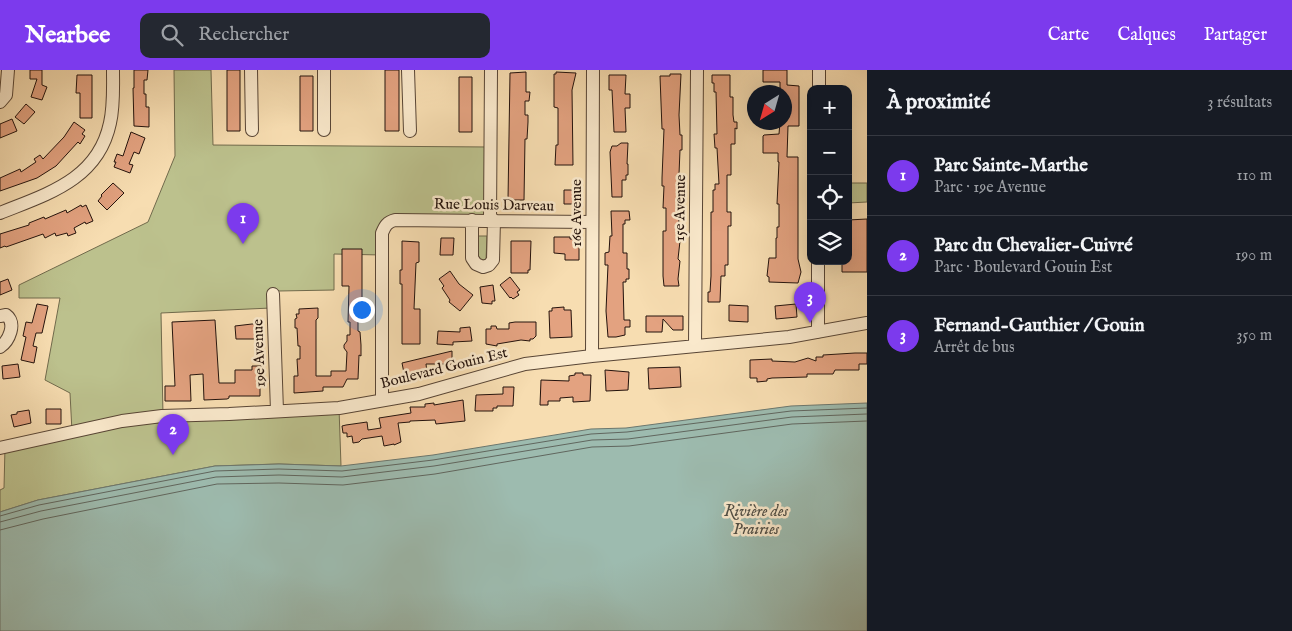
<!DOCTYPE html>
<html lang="fr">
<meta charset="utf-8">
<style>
:root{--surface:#171b24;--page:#242831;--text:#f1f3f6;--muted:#9ea1a6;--line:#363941;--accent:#7c3aed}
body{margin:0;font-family:"IM FELL English",serif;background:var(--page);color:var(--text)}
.controls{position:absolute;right:15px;top:15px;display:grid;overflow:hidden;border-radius:10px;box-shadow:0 5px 20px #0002}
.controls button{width:45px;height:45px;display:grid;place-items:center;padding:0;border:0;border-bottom:1px solid var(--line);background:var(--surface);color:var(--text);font:25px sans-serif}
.compass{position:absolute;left:747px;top:15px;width:45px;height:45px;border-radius:50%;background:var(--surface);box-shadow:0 5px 20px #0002;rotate:217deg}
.you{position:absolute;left:361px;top:239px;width:18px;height:18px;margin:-12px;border:4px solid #fff;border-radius:50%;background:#1a73e8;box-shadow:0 0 0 8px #1a73e833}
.badge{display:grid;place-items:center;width:32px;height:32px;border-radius:50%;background:var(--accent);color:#fff;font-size:16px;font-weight:700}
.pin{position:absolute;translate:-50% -41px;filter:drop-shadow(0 1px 2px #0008)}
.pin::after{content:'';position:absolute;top:26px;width:18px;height:15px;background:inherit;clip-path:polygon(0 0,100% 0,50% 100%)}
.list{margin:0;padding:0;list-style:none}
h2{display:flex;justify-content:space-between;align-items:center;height:65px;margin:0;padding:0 20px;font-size:21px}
h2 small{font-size:16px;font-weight:400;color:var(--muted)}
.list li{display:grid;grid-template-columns:32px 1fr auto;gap:15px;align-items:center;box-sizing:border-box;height:80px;padding:0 20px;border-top:1px solid var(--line)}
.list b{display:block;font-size:19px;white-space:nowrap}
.list p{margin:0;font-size:16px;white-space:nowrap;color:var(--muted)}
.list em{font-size:16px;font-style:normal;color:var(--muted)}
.icon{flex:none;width:28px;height:28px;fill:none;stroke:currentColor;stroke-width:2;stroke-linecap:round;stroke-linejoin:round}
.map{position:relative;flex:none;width:867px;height:561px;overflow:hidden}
header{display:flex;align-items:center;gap:30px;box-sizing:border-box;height:70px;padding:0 25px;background:var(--accent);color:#fff}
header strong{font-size:24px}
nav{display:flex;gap:28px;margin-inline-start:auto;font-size:18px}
.search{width:350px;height:45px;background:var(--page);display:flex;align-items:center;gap:12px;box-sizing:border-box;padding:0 18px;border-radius:10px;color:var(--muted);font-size:19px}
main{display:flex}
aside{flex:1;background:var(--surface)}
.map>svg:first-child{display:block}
</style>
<header>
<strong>Nearbee</strong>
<div class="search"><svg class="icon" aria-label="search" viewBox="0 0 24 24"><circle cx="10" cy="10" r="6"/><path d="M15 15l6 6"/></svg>Rechercher</div>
<nav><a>Carte</a><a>Calques</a><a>Partager</a></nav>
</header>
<main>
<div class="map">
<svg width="867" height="561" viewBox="0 0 867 561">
<rect width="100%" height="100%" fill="#f7ddb1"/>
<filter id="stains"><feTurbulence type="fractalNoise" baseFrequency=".004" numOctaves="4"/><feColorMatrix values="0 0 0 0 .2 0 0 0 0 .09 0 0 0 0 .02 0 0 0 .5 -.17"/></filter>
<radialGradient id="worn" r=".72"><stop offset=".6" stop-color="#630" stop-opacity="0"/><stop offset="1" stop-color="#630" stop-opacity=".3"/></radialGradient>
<path fill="#bcc18d" stroke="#706a4c" d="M174,0H211L213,75L490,77V150L390,151L382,185L334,184V220L279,221L273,224L271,238L161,243L163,346L339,338L341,396L279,394L215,396L38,430L0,442V420L4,418L5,377L72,362L70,323L45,310L60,228H19V215L148,152L175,86Z
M848,113H867V132L848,133Z
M478,166H487L486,190H478Z"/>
<path fill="#9dbbaf" stroke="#6c776e" d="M867,333V561H0V442L38,430L215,396L279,394L341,396L433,385L591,359L626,358L791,336Z"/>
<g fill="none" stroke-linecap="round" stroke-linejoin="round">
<path stroke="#60665e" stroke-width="1" d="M0,446L39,435L215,401L279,399L342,401L433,390L591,364L627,362L791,341L867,338
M0,452L41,441L216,407L279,405L342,407L434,396L592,370L628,369L792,347L867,344
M0,460L43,449L217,414L279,413L343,415L435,404L592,377L629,376L792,354L867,351"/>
</g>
<path fill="#e3a280" stroke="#23120c" d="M30,0H42V15L47,17L42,30L31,27L37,9H30Z
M134,0H148L147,10H144V24H146V37H149V57L134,56L133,18H134Z
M227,0H240V61H227Z
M385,0H399V61H385Z
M763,0H787V15L799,16V56H788L787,87H798V189L801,202L798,213L769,212V207L767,206L769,188H776V168H777V157H779V134H777L779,92H778V83H763V66L764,65L779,64L780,52H784V22H780V12H763Z
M526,2V22H530L529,31H525V45H528V52L527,69H525L524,130H508L510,3Z
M556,2L576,3L572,20L573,95H555L556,75H558V38L554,37V4H556Z
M670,4H681L679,45L680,65H682V80H680L678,128H680L678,170L680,171L678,189L680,191L678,209L679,216H664L663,206V161H666V138H663L664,116H662V108L664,59H662L660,6H670Z
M77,5H92V48H80V23H76Z
M609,5H626L625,24H630V38H625L626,62H614L612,20H609Z
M712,5H730V27H733V45L734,52H737V59L735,58V74H731V105H727V142H731V156H728V195H725V206H721L720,232H708V222H710L711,206V142H713V120H715V114H719L717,78H715L714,64H717L716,22H714V13H712Z
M300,6H313V61H300Z
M459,7H472V62H459Z
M26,34L35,42L24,54L15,47Z
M12,49L17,61L0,68V54Z
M74,52L85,60L82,64L85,66L80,74L78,72L56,96L37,108L0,121V108L20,99L21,102L36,92L34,89L40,85L43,89L64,67Z
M131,62L145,68L139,84L134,82L129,94L133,95L130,103L114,97L116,92H114L117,84L123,86Z
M621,73H628L627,94H628V105H626V110H622V127H612L610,82L612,76H617Z
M113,113L124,123L107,140L98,131L102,126L101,125Z
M564,120H579V129H576V134H564Z
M81,135L82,137L86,135L93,151L86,154L85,152L74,158L76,163L68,166L67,163L56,166L55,163L45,168L43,164L6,177L5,176L0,178V164L29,155V153L44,147L45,149L66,140L67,143Z
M611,141H629L630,150H625V154H623V183H627V199H629V209H626V212H623L624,250H630V257H625V265L616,267H608L606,241L608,195H605V183L609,182L610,166H612Z
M867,149V202H842V191H848V150Z
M554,167H570V169H579V190H565V184L554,183Z
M441,168H454L453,185H440Z
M402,171L419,172V192L416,193L414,239H420V274H402V214H400V200H402Z
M511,171H531L530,200H528V203H511Z
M342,179H362V236H358V261L360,262L361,275V286L359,285L358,309H347L343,317H323V321L294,323V306H298L297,289H300V276H298L297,258H295V249L297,248L296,244H299V239L318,238V248L316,250V306H331V301H346L347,282L344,278V275L347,271V265H350V252H348L349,216H342Z
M450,201L459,214L473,225L460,241L449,232L450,230L442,218L444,216L439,209Z
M510,207L520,220L517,222L519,225L513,229L511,227L510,228L500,215Z
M8,209L12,220L0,225V212Z
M493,215L495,231H492V234L482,233L480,217Z
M37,234L48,236L42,263H36L33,276L37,277L34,293L21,290L26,267L23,266L26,252L32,253Z
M796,234L797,247L776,249L775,236Z
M729,235L748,236V252L729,251Z
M564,237V240H571L572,267L550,268L549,241H552V238Z
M646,246H683V260H673L663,249L662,262H646Z
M215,250L219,313H235V300H252V296H262L263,314H260V326H229V328L227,329L204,330L203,304L190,305L191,331H165V316H175L172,252Z
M515,252H536V266L533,269H530V271L521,270L497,274V276L486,274V259H491V256H496L497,259H509V253Z
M252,254H260L261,269H236L235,256Z
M470,257L472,271L453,272V275L437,274L438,261L460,262V258Z
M452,281V294H426L427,303L405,308L402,293Z
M855,283H867V294H859V300H835L833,304H807V307L772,308L767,309V311L757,312V308H750V290L772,289V291L795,292L808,288L816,291V287H823V285Z
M18,294L20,307L3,309L2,296Z
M680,297L681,317L649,319L648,298Z
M605,300L629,302L628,320L606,321Z
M575,303H583V305H591L590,331L573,332V327L560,328V331H548V335H540L541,310L569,311V306L575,305Z
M503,317H514L513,336H497V338H493V341H475L476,325L503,324Z
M463,330L465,351L436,354L435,350L410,351V352L398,353L401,372L394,375V374L384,376L382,366L362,369L359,372L353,373L352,366L347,367V363H343L342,356L346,355L367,352L368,360L381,358L379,348L411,343L410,337H425V334L434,333V335Z
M46,339H61V354H46Z
M29,340L31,353L14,357L11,345L17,344V342Z"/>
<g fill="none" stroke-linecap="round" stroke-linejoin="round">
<defs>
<path id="minor" d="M251,0L252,60
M324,0V60
M408,0L410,61
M819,19V0
M0,32L6,25L8,0
M0,143C47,124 98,110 110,53C114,36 113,18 113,0
M472,150V188L476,194L483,197L489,195L493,190L494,150
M490,150L491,0
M818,191V262
M273,224L277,341
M0,246L6,245C17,253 9,271 0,277
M695,276L697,0
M592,286L593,0
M382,330V163C385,156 387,152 395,150L592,152
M0,378L122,351L162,346L229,344L339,338L419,324L525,294L592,286L789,267L867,253"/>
</defs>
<use href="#minor" stroke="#584535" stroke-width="14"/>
<use href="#minor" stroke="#fae9cc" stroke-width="12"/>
</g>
<g text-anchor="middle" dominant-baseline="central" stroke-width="5" stroke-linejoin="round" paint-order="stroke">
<g font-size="15" fill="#23120c" stroke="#fae9cc">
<text transform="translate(494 135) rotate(1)">Rue Louis Darveau</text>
<text transform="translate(680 138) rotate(-89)">15e Avenue</text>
<text transform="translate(576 143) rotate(-90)">16e Avenue</text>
<text transform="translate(259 283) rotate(-92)">19e Avenue</text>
<text transform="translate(444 298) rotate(-14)">Boulevard Gouin Est</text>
</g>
<g font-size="16" font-style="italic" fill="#4e4d45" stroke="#fae9cc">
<text x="756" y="442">Rivière des<tspan x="756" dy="18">Prairies</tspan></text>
</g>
</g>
<rect width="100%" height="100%" filter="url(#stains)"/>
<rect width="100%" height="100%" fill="url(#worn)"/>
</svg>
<div class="controls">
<button>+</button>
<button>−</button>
<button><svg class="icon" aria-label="locate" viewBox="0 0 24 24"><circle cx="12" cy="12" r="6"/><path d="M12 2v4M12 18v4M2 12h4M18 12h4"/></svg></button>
<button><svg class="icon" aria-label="layers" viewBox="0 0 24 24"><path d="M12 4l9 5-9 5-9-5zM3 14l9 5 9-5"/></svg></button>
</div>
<svg class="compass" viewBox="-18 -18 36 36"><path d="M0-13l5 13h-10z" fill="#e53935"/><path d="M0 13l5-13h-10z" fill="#9ea1a6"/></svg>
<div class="you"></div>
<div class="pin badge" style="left:243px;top:174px">1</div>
<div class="pin badge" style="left:173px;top:385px">2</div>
<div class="pin badge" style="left:810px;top:253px">3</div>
</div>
<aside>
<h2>À proximité<small>3 résultats</small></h2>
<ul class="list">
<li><span class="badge">1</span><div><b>Parc Sainte-Marthe</b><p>Parc · 19e Avenue</p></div><em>110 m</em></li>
<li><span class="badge">2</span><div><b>Parc du Chevalier-Cuivré</b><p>Parc · Boulevard Gouin Est</p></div><em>190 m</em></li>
<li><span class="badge">3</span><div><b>Fernand-Gauthier / Gouin</b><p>Arrêt de bus</p></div><em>350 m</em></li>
</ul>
</aside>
</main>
